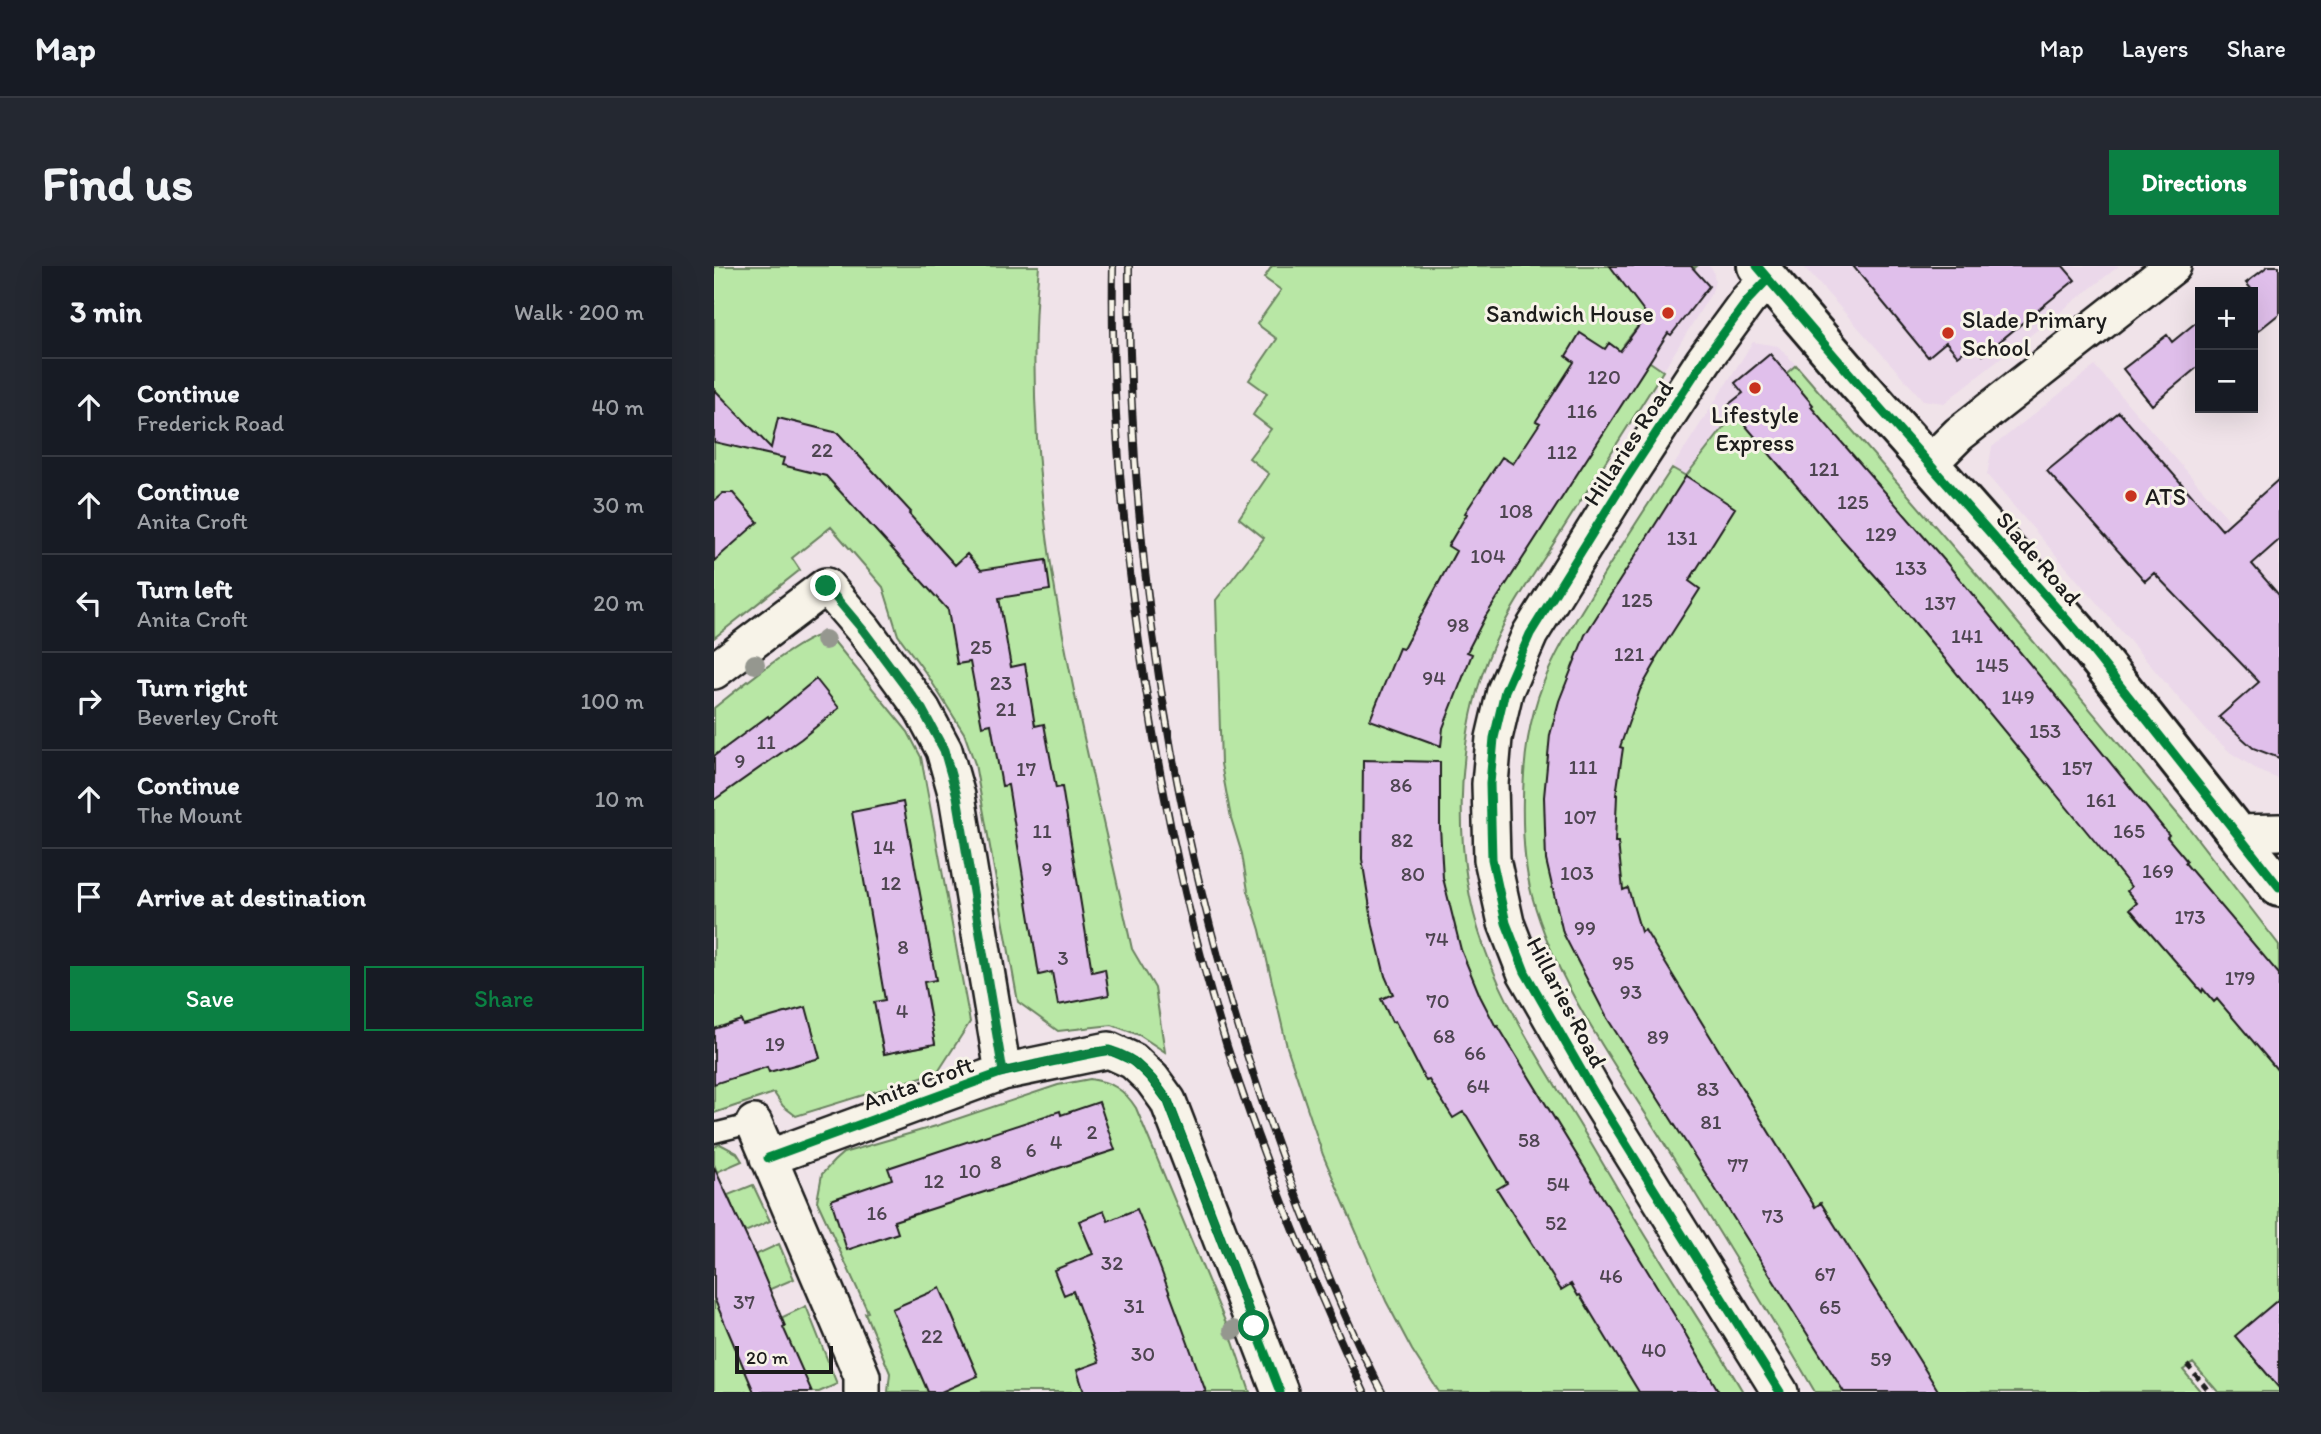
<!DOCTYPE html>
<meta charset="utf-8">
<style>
:root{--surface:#171b24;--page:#242831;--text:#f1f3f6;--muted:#9ea1a6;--line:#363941;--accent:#0b8043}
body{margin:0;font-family:Itim,sans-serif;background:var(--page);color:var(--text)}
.controls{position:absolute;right:21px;top:21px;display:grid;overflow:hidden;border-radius:0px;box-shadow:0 7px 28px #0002}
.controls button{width:63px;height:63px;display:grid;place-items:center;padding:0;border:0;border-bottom:2px solid var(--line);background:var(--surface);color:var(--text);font:35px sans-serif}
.scale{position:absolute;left:21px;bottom:18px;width:98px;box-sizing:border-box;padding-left:7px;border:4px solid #1c1c1c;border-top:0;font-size:19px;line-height:24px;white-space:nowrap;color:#1c1c1c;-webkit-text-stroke:5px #f7f3e8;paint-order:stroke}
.stop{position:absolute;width:21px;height:21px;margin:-16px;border:5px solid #0b8043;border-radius:50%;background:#fff}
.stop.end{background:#0b8043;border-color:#fff;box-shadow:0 2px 7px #0008}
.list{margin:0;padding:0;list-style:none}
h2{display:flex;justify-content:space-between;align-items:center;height:91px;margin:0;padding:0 28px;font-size:30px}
h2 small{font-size:23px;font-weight:400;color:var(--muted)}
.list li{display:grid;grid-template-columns:46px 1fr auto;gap:21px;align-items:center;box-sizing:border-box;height:98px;padding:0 28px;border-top:2px solid var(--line)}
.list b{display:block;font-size:26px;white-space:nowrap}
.list p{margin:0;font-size:23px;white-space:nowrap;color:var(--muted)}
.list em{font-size:23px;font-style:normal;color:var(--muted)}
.actions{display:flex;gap:14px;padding:21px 28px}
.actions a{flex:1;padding:16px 0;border:2px solid var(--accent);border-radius:0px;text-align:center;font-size:24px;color:var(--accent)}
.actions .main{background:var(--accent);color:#fff}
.icon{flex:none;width:38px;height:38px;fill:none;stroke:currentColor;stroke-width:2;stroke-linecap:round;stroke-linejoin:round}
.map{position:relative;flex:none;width:1565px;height:1126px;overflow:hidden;border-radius:0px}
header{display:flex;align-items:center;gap:42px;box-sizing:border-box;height:98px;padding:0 35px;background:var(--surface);border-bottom:2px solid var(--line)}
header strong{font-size:33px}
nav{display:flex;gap:38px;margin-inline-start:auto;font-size:24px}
.intro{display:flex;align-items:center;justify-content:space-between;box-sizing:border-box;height:168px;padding:0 42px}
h1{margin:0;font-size:49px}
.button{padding:18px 32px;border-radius:0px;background:var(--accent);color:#fff;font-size:24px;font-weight:700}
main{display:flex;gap:42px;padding:0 42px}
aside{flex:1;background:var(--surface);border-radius:0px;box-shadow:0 7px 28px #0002}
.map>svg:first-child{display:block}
</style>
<header>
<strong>Map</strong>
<nav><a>Map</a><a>Layers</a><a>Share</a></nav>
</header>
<div class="intro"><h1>Find us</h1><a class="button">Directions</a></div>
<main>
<aside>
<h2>3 min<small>Walk · 200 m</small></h2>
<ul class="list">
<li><svg class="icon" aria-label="ahead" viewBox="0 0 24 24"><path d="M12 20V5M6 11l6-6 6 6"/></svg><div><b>Continue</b><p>Frederick Road</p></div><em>40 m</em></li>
<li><svg class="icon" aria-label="ahead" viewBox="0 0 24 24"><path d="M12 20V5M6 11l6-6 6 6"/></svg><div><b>Continue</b><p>Anita Croft</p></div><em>30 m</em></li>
<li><svg class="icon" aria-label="left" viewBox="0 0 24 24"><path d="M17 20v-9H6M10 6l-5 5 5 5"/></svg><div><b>Turn left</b><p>Anita Croft</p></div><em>20 m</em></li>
<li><svg class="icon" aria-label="right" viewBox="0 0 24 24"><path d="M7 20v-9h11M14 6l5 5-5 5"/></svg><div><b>Turn right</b><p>Beverley Croft</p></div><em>100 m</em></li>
<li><svg class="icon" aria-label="ahead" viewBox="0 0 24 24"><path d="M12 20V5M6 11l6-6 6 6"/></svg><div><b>Continue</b><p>The Mount</p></div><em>10 m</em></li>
<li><svg class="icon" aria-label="arrive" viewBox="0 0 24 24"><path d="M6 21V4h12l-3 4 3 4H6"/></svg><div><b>Arrive at destination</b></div></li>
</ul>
<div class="actions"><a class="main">Save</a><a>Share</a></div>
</aside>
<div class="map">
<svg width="1565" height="1126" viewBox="0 0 1565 1126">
<rect width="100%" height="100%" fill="#f0e3e9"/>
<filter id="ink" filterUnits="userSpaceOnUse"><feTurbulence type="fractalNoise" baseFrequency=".0143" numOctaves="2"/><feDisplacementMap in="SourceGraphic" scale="14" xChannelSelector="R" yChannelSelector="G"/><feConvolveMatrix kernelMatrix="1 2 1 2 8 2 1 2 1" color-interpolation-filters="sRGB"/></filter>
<g filter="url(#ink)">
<path fill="#ebd8ea" d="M983,0H995L999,4L1001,15L998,26L949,105L910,79L945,33Z
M1089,0H1405L1230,137L1209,134Z
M1039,76L1064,80L1082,99L1011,160L972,210L958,202Z
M1381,100L1517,256L1565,215V513L1549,507L1517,487L1492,464L1273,209L1278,181Z"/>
<path fill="#b8e7a5" stroke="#6a8260" stroke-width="2" fill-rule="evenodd" d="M0,0H325C302,231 369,460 418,683L441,722L451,786L425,769L398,759L344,765L304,736L267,531L261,498L250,467L214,410L184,369L169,321L117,261L78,292L86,304L0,372Z
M558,0H983L945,33L910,78L949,105C912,163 875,221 838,280C814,317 789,353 773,395C741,479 739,593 769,678C791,741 829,799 864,856C892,902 918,949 947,994C974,1038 1003,1081 1029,1126H725L698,1084L672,1035L609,889L573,781L546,664L534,625L528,588L517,552L507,498L502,334L550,272L525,252L555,208L535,192L557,163L539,149L553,127L535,114L563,73L543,58L567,24L550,12Z
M1082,99L1283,332L1471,557L1565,679V1126H1504L1479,1097L1469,1104L1487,1126H1101C1047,1033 990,941 933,850C889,781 840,710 818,630C805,580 806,495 820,445C830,406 852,370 873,336C900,290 929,246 958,202L972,210L1011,160Z
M110,368L119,374L194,466L207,491L256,756L224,806L82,850L69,840L60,827L0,847V442C21,425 87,371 110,368ZM216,753L221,778L170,788L165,762Z
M376,813C397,816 410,823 422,842L516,1067L536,1126H174L176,1107L151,1047L154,1046L103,935L108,908L120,895L129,887L222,860L344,819Z
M6,878L23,887L28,895L3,906L0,898V881Z
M39,919L56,955L31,966L24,953L0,963V951L19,943L14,929Z
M65,978L80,1013L54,1024L67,1052L92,1040L123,1118L105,1126H0V1021L41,989Z"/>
<path fill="#e0bfeb" stroke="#1c1c1c" stroke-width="2" d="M896,0H977L995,20L957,69L954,67L771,351L753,386L758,388L729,462L727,480L656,454L685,382L689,383L742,285L734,280L753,248L751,247L788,191L799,198L826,157L822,155L860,96L852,90L866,67L891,83L895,77L906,85L933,49Z
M1139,0H1349L1361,14L1269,89L1260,78L1244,90L1232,76L1214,91Z
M1554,0H1565V48L1539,69V25L1532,17Z
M1486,53V99L1438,139L1409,103L1453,69L1458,76Z
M1056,88L1099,139L1097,141L1231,295L1352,442L1455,569L1453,571L1473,595L1471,597L1565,708V806L1503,733L1500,736L1489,723L1488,726L1416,643L1423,637L1413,625L1417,621L1383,578L1175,325L1127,272L1014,139L1029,127L1021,117Z
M0,123L57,182L64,152L124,167L197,246L195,248L241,299L253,288L267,304L332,294L336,324L285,332L297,401L311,398L321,460L330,458L342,522L348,521L378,706L391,703L395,729L344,739L338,706L325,709L294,519L288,520L277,458L268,460L256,396L243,398L234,344L112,210L68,199L70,192L0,176Z
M1405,146L1508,264L1565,213V274L1538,298L1565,329V492L1539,482L1505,451L1545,416L1440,307L1431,315L1333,205Z
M972,210L1021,242L975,315L986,323L940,395L942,396L926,424L906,481L909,482L902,529H903L901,576H904L909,624L914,622L927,666L931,664L1101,941L1107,937L1225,1126H1130L893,752L849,667L832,594L830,531L836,469L845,435L871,369Z
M9,227H19L44,256L0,295V235Z
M102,413L125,442L87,473L0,534V490L54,450L55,452Z
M649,494L726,496V561L729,612L747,684L766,730L782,761L784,760L964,1055L1005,1126H925L866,1029L864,1030L857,1018L847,1024L783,923L793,917L753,850L749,846L739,852L715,814L712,815L681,755L678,756L667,733L679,728L671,710L659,660L648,593Z
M189,536L222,714L210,716L221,778L170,788L160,736L171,734L138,546Z
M92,741L106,792L55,806L53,801L0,818V763L27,754L29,759Z
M385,836L401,884L180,955L184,967L133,984L117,934L178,913L174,902L346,845L347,849Z
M0,901L41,989L71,1060L69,1061L98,1126H40L0,1032Z
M423,943L443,993L492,1126H370L363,1104L385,1096L359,1025L350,1029L340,1004L379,988L365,955L390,945L394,955Z
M226,1022L264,1110L227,1126H214L178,1043Z
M1565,1033V1122L1521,1070Z"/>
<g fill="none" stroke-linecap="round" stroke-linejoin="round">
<defs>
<path id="service" d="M0,867L40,857"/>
<path id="minor" d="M1054,13L1034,34L990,94L912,213L816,368L791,425L780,472L776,518L778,593L792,657L811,706L882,830L1066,1126
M1216,197L1245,168L1459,0
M0,405L112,320L150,364L208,443L230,484L243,530L289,806
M1523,567L1565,566
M40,857L148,1110V1126
M54,892L289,806L395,784L419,795L438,813L454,835L566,1126"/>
<path id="tertiary" d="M1043,0L1141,114L1362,364L1565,621"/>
</defs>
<use href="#service" stroke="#1c1c1c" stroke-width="23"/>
<use href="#minor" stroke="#1c1c1c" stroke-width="40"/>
<use href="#tertiary" stroke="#1c1c1c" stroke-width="44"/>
<path stroke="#1c1c1c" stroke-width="4.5" stroke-dasharray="7 5" stroke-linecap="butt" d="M1473,1099L1496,1126"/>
<use href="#service" stroke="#f7f3e8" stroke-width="18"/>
<use href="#minor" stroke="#f7f3e8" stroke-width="35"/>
<use href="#tertiary" stroke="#f7f3e8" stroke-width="38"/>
<defs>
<path id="rail" d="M399,0C397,111 405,222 419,332C440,496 472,661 525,817C561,923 603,1025 650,1126
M415,0C413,323 471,649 590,949C614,1009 638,1069 668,1126"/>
</defs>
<use href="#rail" stroke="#1c1c1c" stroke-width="8"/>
<use href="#rail" stroke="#f7f3e8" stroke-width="5" stroke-dasharray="16" stroke-linecap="butt"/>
<defs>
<path id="cycleway" d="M1043,0L1141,114L1362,364L1565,621
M1054,13L1034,34L990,94L912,213L816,368L791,425L780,472L776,518L778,593L792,657L811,706L882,830L1066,1126
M54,892L289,806L395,784L419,795L438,813L454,835L566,1126"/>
</defs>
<use href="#cycleway" stroke="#f7f3e8" stroke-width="13"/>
<use href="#cycleway" stroke="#00873e" stroke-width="9"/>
</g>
<g fill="#95978f">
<circle cx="111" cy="374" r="10"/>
<circle cx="41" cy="398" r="10"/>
<circle cx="519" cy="1064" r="10"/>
</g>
</g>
<g fill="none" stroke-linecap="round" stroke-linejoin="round" filter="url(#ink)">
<path stroke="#0b8043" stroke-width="9" d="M112,320L149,364L208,443L230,484L243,530L289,806C307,802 386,782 397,785C423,791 440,815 454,835L540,1060"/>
</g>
<g fill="#c8321e" stroke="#f7f3e8" stroke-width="2.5">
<circle cx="954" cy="47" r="7"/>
<circle cx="1234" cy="67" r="7"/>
<circle cx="1041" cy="122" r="7"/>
<circle cx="1417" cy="230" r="7"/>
</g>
<g text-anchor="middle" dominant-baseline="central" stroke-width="6" stroke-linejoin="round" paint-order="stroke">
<g font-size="21" fill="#4d4550">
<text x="890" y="110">120</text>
<text x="868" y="144">116</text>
<text x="108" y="183">22</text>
<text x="848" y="185">112</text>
<text x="1110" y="202">121</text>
<text x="1139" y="235">125</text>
<text x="802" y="244">108</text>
<text x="1167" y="267">129</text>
<text x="968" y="271">131</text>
<text x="774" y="289">104</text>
<text x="1197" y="301">133</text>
<text x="923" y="333">125</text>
<text x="1226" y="336">137</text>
<text x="744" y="358">98</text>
<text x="1253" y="369">141</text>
<text x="267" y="380">25</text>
<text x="915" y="387">121</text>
<text x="1278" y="398">145</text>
<text x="720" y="411">94</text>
<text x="287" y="416">23</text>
<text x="1304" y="430">149</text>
<text x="292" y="442">21</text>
<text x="1331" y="464">153</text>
<text x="52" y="475">11</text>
<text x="26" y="494">9</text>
<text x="869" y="500">111</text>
<text x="1363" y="501">157</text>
<text x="312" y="502">17</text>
<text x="687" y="518">86</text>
<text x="1387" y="533">161</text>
<text x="866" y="550">107</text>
<text x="328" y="564">11</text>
<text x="1415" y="564">165</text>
<text x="688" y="573">82</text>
<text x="170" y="580">14</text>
<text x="333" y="602">9</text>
<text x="1444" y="604">169</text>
<text x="863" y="606">103</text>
<text x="699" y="607">80</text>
<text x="177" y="616">12</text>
<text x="1476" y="650">173</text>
<text x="871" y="661">99</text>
<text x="723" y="672">74</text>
<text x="189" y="680">8</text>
<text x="349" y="691">3</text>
<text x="909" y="696">95</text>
<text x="1526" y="711">179</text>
<text x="917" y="725">93</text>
<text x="724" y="734">70</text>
<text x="188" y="744">4</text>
<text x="730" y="769">68</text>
<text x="944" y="770">89</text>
<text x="61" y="777">19</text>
<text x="761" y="786">66</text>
<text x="764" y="819">64</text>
<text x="994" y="822">83</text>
<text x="997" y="855">81</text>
<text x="378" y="865">2</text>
<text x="815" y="873">58</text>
<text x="342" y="875">4</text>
<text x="317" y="883">6</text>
<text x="282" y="895">8</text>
<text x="1024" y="898">77</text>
<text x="256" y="904">10</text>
<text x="220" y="914">12</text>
<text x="844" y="917">54</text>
<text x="163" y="946">16</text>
<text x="1059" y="949">73</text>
<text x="842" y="956">52</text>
<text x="398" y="996">32</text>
<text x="1111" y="1007">67</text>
<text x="897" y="1009">46</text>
<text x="30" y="1035">37</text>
<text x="420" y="1039">31</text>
<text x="1116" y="1040">65</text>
<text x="218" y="1069">22</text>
<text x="940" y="1083">40</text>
<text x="429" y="1087">30</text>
<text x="1167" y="1092">59</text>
</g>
<g font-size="24" fill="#1c1c1c" stroke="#f7f3e8" text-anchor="start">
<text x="940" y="47" text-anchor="end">Sandwich House</text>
<text x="1248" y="53">Slade Primary<tspan x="1248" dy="28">School</tspan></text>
<text x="1041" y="148" text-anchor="middle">Lifestyle<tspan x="1041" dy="28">Express</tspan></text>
<text x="1431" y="230">ATS</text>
</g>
<g font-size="24" fill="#1c1c1c" stroke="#f7f3e8">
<text transform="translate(914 177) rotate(-57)">Hillaries Road</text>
<text transform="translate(1325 292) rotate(49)">Slade Road</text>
<text transform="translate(853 736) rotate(62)">Hillaries Road</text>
<text transform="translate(204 817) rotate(-20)">Anita Croft</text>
</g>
</g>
</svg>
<div class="controls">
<button>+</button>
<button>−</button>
</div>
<div class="scale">20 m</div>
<div class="stop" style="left:540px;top:1060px"></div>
<div class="stop end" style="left:112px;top:320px"></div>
</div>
</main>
